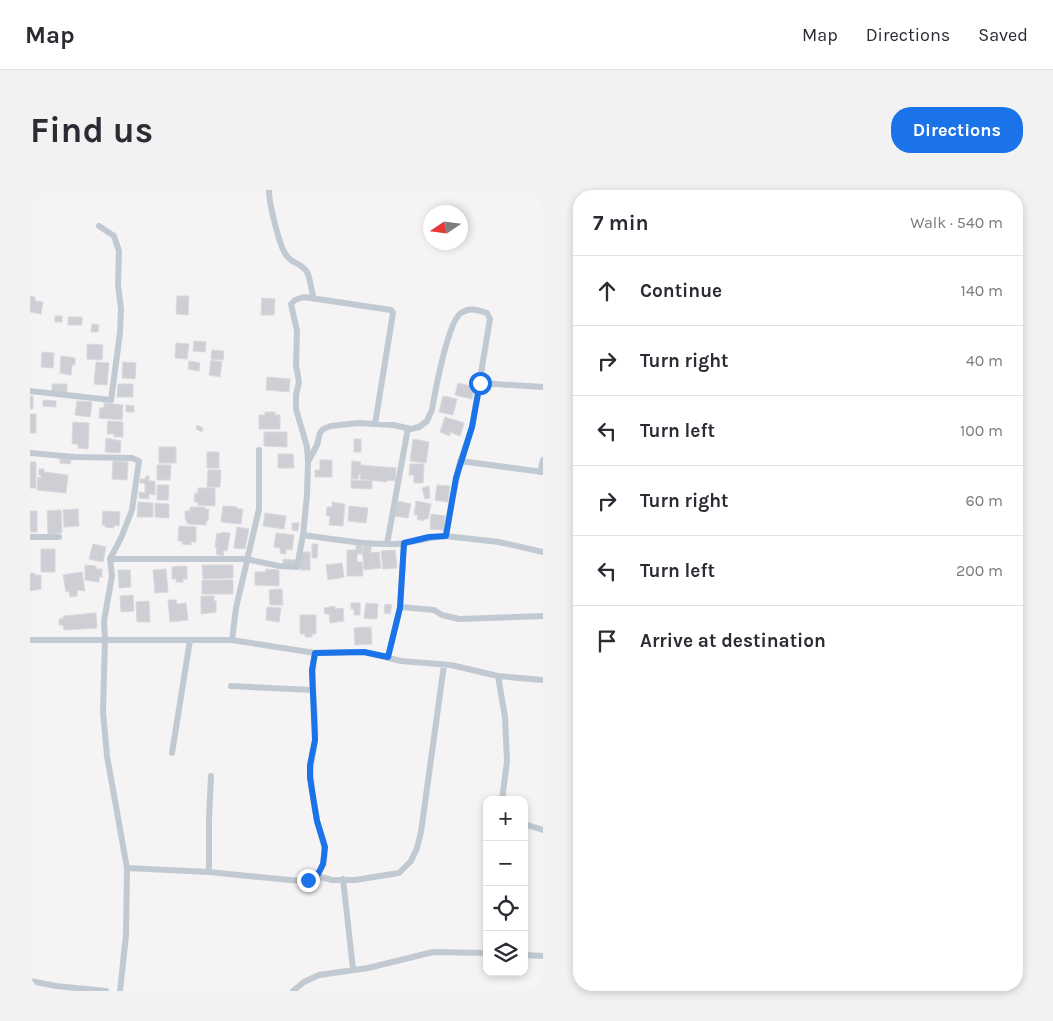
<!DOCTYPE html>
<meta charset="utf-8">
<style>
:root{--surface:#fff;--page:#f2f2f3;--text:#2b2b33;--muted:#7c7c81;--line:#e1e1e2;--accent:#1a73e8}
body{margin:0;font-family:Karla,sans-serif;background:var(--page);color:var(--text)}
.controls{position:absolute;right:15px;bottom:15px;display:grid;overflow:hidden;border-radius:10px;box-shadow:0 2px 8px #0003}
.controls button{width:45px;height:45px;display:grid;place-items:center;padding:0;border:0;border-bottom:1px solid var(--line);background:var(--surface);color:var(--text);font:25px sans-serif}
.compass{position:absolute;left:393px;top:15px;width:45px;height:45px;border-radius:50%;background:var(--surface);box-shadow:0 2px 8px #0003;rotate:257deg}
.stop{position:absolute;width:15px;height:15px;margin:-11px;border:4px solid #1a73e8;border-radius:50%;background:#fff}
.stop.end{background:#1a73e8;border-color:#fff;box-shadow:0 1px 5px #0008}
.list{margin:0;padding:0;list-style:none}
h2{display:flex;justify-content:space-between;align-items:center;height:65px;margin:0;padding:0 20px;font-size:21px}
h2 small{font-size:16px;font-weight:400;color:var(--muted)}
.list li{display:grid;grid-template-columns:32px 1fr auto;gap:15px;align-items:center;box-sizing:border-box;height:70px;padding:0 20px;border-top:1px solid var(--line)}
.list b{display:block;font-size:19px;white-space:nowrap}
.list em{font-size:16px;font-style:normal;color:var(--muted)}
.icon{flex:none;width:28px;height:28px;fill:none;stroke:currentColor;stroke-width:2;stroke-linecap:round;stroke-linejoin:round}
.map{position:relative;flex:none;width:513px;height:801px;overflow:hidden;border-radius:20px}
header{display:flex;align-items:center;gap:30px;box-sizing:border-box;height:70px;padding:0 25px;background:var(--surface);border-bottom:1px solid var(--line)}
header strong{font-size:24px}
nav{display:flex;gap:28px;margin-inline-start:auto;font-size:18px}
.intro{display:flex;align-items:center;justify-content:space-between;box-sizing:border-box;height:120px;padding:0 30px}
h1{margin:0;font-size:35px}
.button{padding:12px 22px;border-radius:20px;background:var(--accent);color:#fff;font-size:18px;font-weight:700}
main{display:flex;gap:30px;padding:0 30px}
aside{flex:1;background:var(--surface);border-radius:20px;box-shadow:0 2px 8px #0003}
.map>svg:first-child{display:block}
</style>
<header>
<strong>Map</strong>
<nav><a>Map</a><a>Directions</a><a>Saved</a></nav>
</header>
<div class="intro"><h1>Find us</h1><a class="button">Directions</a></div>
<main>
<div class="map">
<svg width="513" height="801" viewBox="0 0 513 801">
<rect width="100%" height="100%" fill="#f5f3f3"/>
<path fill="#cdcfd5" stroke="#d7d9de" d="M0,106L5,107V111L13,112L11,124L0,122Z
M147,106H159L158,125L146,124Z
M232,108L245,109L244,125H231Z
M25,126H32V132H25Z
M38,127H52V135H38Z
M62,134L69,135L68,142H61Z
M164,151L176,152L175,162L163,161Z
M146,153L159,154L157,169L145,168Z
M57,154L73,155L72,170L57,169Z
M182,160L194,161L193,170L181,169Z
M12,162L24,163L23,178L11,177Z
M31,166L45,168V175H42L41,185L30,183Z
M181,170L192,172L190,187L179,185Z
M159,171L170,173L169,181L158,179Z
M66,172L79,173L77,195L64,194Z
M93,172L106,173L105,189L92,188Z
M237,187L260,189L259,202L236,200Z
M428,193L445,197L442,209L425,205Z
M22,194H37V202L22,201Z
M88,194H103V207H87Z
M0,206H3V219H0Z
M413,206L427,209L423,225L409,222Z
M13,210L26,211V217L13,216Z
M47,211L62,212L60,227L45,225Z
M74,213L93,215L92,230L69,228L70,218H74Z
M96,215L104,216V222H96Z
M235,222H245V225H250V239H229V225H235Z
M0,224H6V243H0Z
M415,227L434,233L430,246L420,242V246L410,242Z
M78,231L93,232V247H84V244H77Z
M43,232L59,233L58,259L48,258V254H42Z
M167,235L173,238L172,242L166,239Z
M234,242H257V257L234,256Z
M76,248L91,251L90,263L75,262Z
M324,249H331V262H324Z
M383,249L399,252L396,273L380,271Z
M129,257H146V273H129Z
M177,262H189V278H177Z
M248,264H263L264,278H248Z
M30,269L41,270L40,274L30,273Z
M290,270H302V287H285V280H290Z
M83,271L98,272L97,290L82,289Z
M322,271L331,272L330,275L366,278L365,291L357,290V292L330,289L331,284H329L328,289H321Z
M0,272H6V298H0Z
M380,274H394L393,293H384V285H379Z
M127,275H141L140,290H127Z
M9,279H14V282L38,285L36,303L7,300L8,287L11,288V285H9Z
M178,280H191L190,297H177Z
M116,286H119V291H125V305L119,304V309L109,308V302L115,303V293H110V289H115Z
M321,290L342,291V299L321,298Z
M127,295H139L138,310H127Z
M407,295L420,296L418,312L405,310Z
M399,296L400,308L395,309L392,298Z
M168,298H185V316L168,315V312H164L165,303H168Z
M367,311L381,314L378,328L364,326Z
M386,311L401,314L398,329H394L393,331L387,329L388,325H384Z
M108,312L123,313V327H107Z
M302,312L315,314L313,336L299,335L300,326L296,325L297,317H302Z
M125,313L139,314V328L125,327Z
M193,316L207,317L208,319H213L211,334L191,332Z
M319,316L338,318L336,333L318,331Z
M160,317H175V319H179L178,331H176V335L158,334L155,328V321H160Z
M48,319L49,336L34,337L33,320Z
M31,320L32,343L18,344L17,321Z
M0,321H7V342H0Z
M73,321L90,322L89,336L84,335V338L75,337V335H72Z
M235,323L256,326L254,339L233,336Z
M401,324L415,326L414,340L400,339Z
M262,333H269L268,341L262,340Z
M149,336L166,337V352H161V355L152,354V351H148Z
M207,337L219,339L215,359L204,358Z
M191,342L200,343L197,361L194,360L193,366L186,364L187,358L185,357L187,343L191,344Z
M246,343L264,345L262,360L256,359V364L250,363V358L244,357Z
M63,354L76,357L73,372L59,369Z
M282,354H288L287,368H282Z
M326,355H332V364H327V372H332L333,386H317V360H326Z
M341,356V363L349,362L351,378L334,380L332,357Z
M11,359H25V382H11Z
M365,360L367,378L353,379L351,361Z
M270,362H280V380H270Z
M253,369L266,370L265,376L253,375Z
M312,373L314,387L298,390L296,375Z
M55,375L66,376V379H72V387H69V392L55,390Z
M172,375H203V388L173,389Z
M157,376V389H153V392H146V389H142V377Z
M136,379L138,402L125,403L123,380Z
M236,379L249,380V396L225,395V382H236Z
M88,380H100L101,397L89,398Z
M52,382L55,401L47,400V406L40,407L39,401L36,402L33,385Z
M0,383H4L5,385H11V399L0,401Z
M172,390H203V404H172Z
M252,399L253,415H240L239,400Z
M103,405L104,421L91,422L90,406Z
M171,406H184V411H186V422L171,424Z
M138,410H146L147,414L156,413L158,430L140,432Z
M119,411L120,432H107L106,412Z
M321,413H330V425H324V419H321Z
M336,413L348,414L347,429L334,428Z
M355,414L362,415L360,424L354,423Z
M305,416V419L313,418L314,431L300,433L299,424H295L294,418Z
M237,417L251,418L249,432L236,430Z
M66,423L67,438L34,440L33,435H29V429L34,428L33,426Z
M270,425H286V444H282V447H275V444H270Z
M341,437L342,454L325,455L324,438Z"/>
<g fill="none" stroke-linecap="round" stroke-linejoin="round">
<path stroke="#c1cad2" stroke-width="6" d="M239,0C239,13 249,55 256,65C262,74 272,73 277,82C281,90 281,101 284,109
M450,193L513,197
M0,201L81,210L90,143L91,119L88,95L89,61L84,46L69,36
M0,263L45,267L102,268L109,271L102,320L91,348L80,369L82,386L74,431L75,449L73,522L77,566L97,678L96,745L90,801
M278,271L277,257L266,219V205L269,192L266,175L267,141L261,114L265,110L274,107L361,120L363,123L345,234
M430,271L513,282
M510,282L513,270
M415,346L469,352L513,362
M0,347H29
M374,353L370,417L404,420L412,425L429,429L513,426
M357,354L378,238
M80,369H216L249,376L267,377L273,345L277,305L278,272L287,255L290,243L293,239L301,236L328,233L363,235L381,239L389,237L397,231L402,220C405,202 418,131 431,123C440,117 447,120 457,123L460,129L442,237L429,276L415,346C399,347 382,353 366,354C335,355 303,349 273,345
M0,450H202L285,463L334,462L371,471L421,475L468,486L513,490
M202,450L206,418L229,319V260
M358,467L370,417
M468,486L475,527L477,571L472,610
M201,496L282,500
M142,563L160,450
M494,634L513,640
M97,678L179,682L270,691C281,690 289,686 293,675C298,659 290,645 287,630C284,617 282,602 281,588C279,575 284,563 285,550C287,521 279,493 285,463
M179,682V628L181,586
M287,686L302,690H325L369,683L381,671L387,658L391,642L414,475
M313,689L323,779
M494,765L513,766
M0,791L26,796L76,801
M263,801L274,792L289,785L338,778L403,762L457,763"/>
</g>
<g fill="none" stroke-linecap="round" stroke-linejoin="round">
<path stroke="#1a73e8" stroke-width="6" d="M278,690L287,686L293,674L295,657L287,631L280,588V575L285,550L282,480L285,463L334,462L358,467L370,418L374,353L399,347L416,346L426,288L442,237L450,193"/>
</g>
</svg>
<div class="controls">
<button>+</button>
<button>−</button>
<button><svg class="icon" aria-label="locate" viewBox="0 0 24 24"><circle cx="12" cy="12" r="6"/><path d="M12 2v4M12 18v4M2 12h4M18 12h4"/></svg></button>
<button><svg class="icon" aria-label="layers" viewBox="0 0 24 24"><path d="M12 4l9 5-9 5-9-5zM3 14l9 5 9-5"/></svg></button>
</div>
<svg class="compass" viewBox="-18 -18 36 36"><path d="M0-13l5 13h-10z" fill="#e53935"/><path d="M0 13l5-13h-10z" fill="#7c7c81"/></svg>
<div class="stop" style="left:450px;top:193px"></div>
<div class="stop end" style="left:278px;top:690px"></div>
</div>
<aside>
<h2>7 min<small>Walk · 540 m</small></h2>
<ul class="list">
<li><svg class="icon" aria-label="ahead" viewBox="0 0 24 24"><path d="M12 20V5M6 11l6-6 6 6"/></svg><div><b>Continue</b></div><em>140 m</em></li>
<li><svg class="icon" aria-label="right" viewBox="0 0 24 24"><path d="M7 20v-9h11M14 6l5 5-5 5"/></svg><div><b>Turn right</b></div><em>40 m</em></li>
<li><svg class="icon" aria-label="left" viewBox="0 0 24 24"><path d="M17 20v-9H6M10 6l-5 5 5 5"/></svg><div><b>Turn left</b></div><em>100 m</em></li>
<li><svg class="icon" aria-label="right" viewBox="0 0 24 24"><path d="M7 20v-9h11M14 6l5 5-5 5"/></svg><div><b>Turn right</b></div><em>60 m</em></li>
<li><svg class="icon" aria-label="left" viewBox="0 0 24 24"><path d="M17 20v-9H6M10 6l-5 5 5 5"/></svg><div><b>Turn left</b></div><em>200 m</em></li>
<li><svg class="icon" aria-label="arrive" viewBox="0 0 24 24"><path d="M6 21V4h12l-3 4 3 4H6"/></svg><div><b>Arrive at destination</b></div></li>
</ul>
</aside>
</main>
